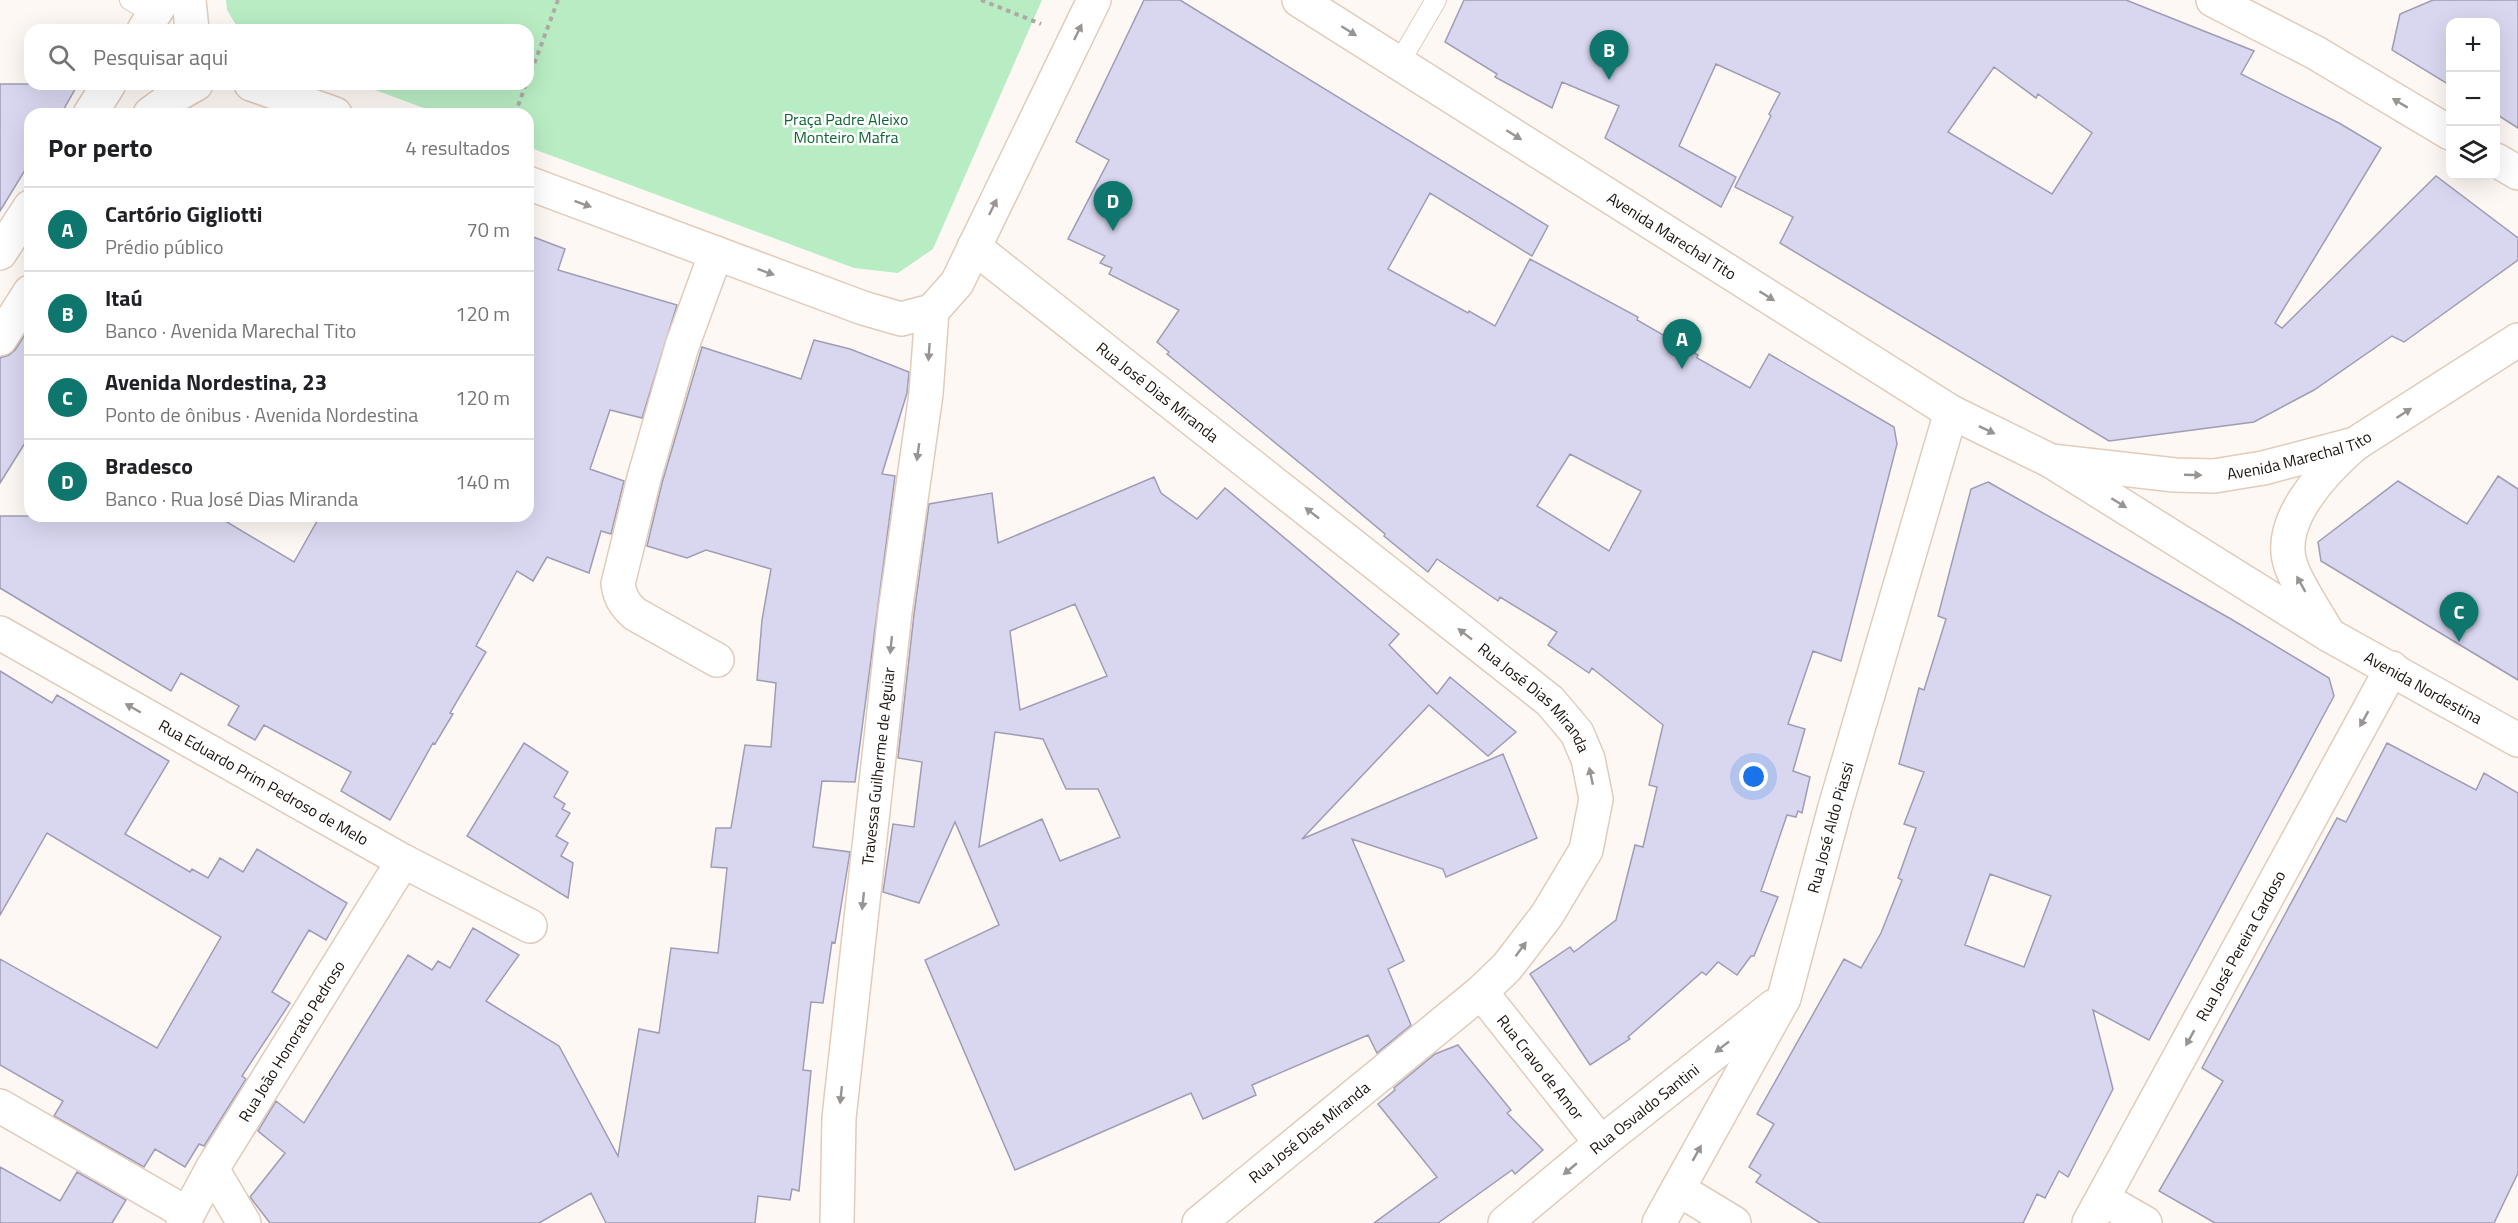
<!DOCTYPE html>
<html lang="pt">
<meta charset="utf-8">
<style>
:root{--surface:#fff;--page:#f2f2f2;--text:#202124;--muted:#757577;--line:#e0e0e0;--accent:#0f766e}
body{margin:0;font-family:"Titillium Web",sans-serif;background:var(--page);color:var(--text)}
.controls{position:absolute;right:18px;top:18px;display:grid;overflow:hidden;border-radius:12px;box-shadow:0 6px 24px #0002}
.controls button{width:54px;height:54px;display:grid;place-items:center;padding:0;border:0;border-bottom:2px solid var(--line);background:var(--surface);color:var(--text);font:30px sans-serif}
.you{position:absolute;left:1754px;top:777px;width:21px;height:21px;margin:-15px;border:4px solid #fff;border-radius:50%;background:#1a73e8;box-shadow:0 0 0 9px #1a73e833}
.badge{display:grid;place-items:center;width:39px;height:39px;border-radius:50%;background:var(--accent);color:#fff;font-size:20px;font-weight:700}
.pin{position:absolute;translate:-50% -50px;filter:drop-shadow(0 2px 3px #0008)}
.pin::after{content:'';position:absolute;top:32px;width:21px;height:18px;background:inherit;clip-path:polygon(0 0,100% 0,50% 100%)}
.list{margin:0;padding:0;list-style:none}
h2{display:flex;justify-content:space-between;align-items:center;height:78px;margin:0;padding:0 24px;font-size:26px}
h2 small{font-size:20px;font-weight:400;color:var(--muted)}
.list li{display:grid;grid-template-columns:39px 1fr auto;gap:18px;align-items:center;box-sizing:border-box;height:84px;padding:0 24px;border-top:2px solid var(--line)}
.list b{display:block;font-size:22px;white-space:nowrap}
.list p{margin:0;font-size:20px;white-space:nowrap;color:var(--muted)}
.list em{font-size:20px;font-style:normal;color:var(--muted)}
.icon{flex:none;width:33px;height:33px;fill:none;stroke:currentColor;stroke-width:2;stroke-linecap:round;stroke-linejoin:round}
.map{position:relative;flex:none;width:2518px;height:1223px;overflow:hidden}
.search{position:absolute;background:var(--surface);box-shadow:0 6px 24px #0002;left:24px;top:24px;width:510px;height:66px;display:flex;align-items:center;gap:15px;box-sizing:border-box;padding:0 21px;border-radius:18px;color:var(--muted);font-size:22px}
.panel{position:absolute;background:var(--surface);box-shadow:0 6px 24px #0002;left:24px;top:108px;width:510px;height:414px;border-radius:18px}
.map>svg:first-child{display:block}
</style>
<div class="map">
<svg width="2518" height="1223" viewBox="0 0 2518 1223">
<rect width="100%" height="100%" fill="#fdf8f4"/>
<path fill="#b8edc3" d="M226,0H1042L933,249L898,273L854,268L528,147V114H440L359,84H528V30H239L227,10Z"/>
<path fill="#d9d7f0" stroke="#9f9cb4" stroke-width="1.5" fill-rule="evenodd" d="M1144,0H1180L1548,226L1532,256L1430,193L1388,269L1468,313L1469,311L1495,326L1530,259L1638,317L1637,320L1698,355L1697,358L1750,388L1769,354L1894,427L1897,444L1841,661L1813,651L1788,724L1805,729L1793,771L1810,777L1802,813L1798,811L1796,817L1787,815L1761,891L1778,897L1754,956H1751L1737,975L1718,962L1706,975L1702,972L1628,1037L1630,1039L1590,1065L1530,974L1570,947L1574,952L1616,920L1635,845L1643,847L1657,787L1649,785L1663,725L1592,668L1589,673L1548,645L1557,632L1500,597L1498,601L1437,559L1428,572L1384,536L1385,534L1323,482L1167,354L1169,352L1157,342L1179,310L1109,274L1112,268L1100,263L1105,256L1068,239L1109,160L1076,142ZM1570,454L1641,491L1609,551L1537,506Z
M1464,0H2126L2254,51L2241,74L2339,123L2381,148L2275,323L2282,328L2436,176L2518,238V260L2404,342L2392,336L2314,390L2254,422L2109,441L1780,243L1793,217L1735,187L1771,116L1769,114L1780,93L1716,64L1679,146L1736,177L1721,207L1605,138L1619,106L1562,82L1552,108L1495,77L1497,74L1445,42ZM1994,67L2036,98L2038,94L2092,133L2052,194L1948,132Z
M2433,0H2518V128L2496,114V22H2451V86L2392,50L2400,14Z
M0,84H78L61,114H30V162L0,211Z
M528,235L565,249L558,270L677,305L642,418L610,410L590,469L624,481L611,534L601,531L589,573L547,557L533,581L517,571L476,646L486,652L450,713L453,714L435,744L433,743L390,820L341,791L351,772L264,725L255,740L228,725L239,706L181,673L171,691L0,588V516H217L294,562L320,516H528Z
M30,327V435L0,483V358L9,355L15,350Z
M814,340L850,349L909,372L907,393L882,474L895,476L855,782L822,781L813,847L850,852L835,943L832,942L823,1003L811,1002L803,1070L811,1071L799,1191L792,1189L790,1200L758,1196L755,1223H606L591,1193L539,1223H270L250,1197L285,1153L258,1131L276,1101L304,1123L408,955L432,970L438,961L450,968L473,928L519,955L486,1001L559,1046L618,1156L639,1029L659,1033L671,948L718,953L727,868L711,867L716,828H731L745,745L771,747L776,683L757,680L762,620L771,569L706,550L687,558L647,546L662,483L702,347L801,379Z
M2498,476L2518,489V680L2321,561L2318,542L2398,481L2467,524Z
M1154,477L1161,493L1197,519L1225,488L1399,634L1389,645L1437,694L1450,677L1516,732L1488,756L1429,705L1302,839L1503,754L1537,838L1446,877L1443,869L1352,839L1404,961L1388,969L1411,1025L1377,1053L1368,1035L1252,1085L1256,1095L1203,1119L1191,1093L1015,1170L925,960L999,925L955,822L919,903L883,892L893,824L914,827L922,762L898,758L914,614L929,504L992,493L998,543ZM1075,604L1107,676L1020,710L1010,631ZM995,732L1043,739L1066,789H1098L1120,837L1060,861L1042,819L979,847Z
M1988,482L2231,619L2329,678L2334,696L2149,1040L2093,1010L2113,1089L2068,1177L2059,1171L2045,1198L2037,1194L2023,1223H1820L1756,1182L1761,1175L1749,1167L1774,1124L1757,1114L1844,959L1861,968L1881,933L1902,880L1898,878L1916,828L1904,824L1924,772L1899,764L1919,688L1924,690L1946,619L1938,616L1971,489ZM1990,874L2051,896L2024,967L1965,945Z
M0,671L52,703L57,695L169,761L125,834L190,872L192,869L208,878L220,858L243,872L257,849L347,903L326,940L309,930L272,992L290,1003L242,1076L246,1079L204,1146L199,1144L185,1167L155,1149L144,1167L54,1116L63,1101L0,1065V959L157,1048L221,937L47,833L0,915Z
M524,743L568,772L554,797L565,804L562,809L570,813L556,836L568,843L561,856L573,863L568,898L467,836Z
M2387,743L2476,790L2484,773L2518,793V1173L2494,1223H2215L2159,1191L2223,1081L2202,1068L2337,818L2346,822Z
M1458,1045L1511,1110L1507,1113L1543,1150L1515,1174L1512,1170L1438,1223H1374L1437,1177L1378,1104L1395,1090L1394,1088L1435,1054Z
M0,1167L60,1201L77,1172L126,1200L112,1223H0Z"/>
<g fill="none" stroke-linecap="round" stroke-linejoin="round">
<defs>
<path id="service" d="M130,0L155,14
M1399,63L1436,0"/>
<g id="minor">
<path id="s1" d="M974,247L1550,701L1577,733L1588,759L1596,799L1586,850L1547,915L1507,967L1481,992L1199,1223"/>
<path d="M716,253L682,346L644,478L618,584C620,598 625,605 635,614L717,660"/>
<path id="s2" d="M0,633L403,861L530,926"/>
<path id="s3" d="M1481,992L1601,1143"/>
<path d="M0,1106L188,1214"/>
<path d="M212,1169L244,1223"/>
<path d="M1678,1189L1734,1223"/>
<path d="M2103,1199L2145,1223"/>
<path id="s4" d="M183,1223L212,1169L403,861"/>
<path id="s5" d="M837,1223L839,1118L895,612L926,394L932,311"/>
<path id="s6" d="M1505,1223L1601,1143L1774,1006"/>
<path id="s7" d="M1659,1223L1784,998L1835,807L1951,412"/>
<path id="s8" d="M2089,1223L2392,668"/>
</g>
<path id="tertiary" d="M2213,0L2316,53L2450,133
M2496,160L2518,173"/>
<g id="secondary">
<path id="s9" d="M2051,461L2329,635L2518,740"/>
</g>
<g id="primary">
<path d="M189,0L192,30"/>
<path id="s10" d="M1299,0L1951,412L2051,461L2175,475L2214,476L2263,468L2355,444L2518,340"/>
<path d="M144,30L163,0"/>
<path d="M251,84L335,114"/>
<path d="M90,114L109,84"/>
<path d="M150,114L173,97L196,84"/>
<path d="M528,183L863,308L901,319L932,311L957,283L1094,0"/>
<path d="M0,253L30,207"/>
<path d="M0,339L30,292"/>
<path d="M2329,635C2318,615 2298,587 2291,566C2275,522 2324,471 2354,445"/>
</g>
</defs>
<use href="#service" stroke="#e2cbb9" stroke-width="22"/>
<use href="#minor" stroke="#e2cbb9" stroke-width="36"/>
<use href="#tertiary" stroke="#e2cbb9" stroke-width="36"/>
<use href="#secondary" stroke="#e2cbb9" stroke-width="36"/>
<use href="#primary" stroke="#e2cbb9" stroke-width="36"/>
<path stroke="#afa9a4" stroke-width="4" stroke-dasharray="4.5 4.5" stroke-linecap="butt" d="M981,0L1041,24
M528,80L558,0
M515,114L526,84"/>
<use href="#service" stroke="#fff" stroke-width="20"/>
<use href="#minor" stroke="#fff" stroke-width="33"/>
<use href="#tertiary" stroke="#fff" stroke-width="33"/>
<use href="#secondary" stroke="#fff" stroke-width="33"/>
<use href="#primary" stroke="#fff" stroke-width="33"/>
</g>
<defs><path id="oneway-solid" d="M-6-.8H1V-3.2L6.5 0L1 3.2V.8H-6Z" transform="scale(1.5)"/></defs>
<g fill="#989492">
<use href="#oneway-solid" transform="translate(1349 31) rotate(32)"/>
<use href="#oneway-solid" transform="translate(1078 32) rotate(-64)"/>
<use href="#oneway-solid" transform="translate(2400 103) rotate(-149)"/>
<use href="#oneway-solid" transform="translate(1514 135) rotate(32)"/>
<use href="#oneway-solid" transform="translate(583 204) rotate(20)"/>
<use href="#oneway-solid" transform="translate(993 207) rotate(-64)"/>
<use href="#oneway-solid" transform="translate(766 272) rotate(20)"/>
<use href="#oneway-solid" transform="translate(1767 296) rotate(32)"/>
<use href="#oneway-solid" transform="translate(929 352) rotate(94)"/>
<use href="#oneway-solid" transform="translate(2404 413) rotate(-33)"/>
<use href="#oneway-solid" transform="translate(1987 430) rotate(26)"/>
<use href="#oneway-solid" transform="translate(918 452) rotate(98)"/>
<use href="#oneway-solid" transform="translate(2193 475) rotate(2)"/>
<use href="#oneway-solid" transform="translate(2119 503) rotate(32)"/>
<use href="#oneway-solid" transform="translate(1312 513) rotate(-142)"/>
<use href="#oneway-solid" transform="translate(2301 584) rotate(-119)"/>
<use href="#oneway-solid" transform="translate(1465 634) rotate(-142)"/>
<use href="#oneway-solid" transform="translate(891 645) rotate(96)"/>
<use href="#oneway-solid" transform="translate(133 708) rotate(-150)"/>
<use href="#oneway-solid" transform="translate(2364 719) rotate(119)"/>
<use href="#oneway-solid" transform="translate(1591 776) rotate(-102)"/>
<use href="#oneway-solid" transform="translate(863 901) rotate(96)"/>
<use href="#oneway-solid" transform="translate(1521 949) rotate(-53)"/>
<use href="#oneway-solid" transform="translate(2190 1038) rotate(119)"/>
<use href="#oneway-solid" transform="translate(1722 1047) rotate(142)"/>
<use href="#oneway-solid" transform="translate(841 1095) rotate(96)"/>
<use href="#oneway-solid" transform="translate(1697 1153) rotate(-61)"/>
<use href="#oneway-solid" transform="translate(1570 1169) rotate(140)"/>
</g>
<g text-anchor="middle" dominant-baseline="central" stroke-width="5" stroke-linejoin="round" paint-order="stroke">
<g font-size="16" fill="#106632" stroke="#fff">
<text x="846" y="119">Praça Padre Aleixo<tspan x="846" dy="18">Monteiro Mafra</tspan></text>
</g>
<g font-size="16" fill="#1a120c" stroke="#fff">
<text stroke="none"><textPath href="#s10" startOffset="441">Avenida Marechal Tito</textPath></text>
<text stroke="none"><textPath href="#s1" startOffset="234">Rua José Dias Miranda</textPath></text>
<text stroke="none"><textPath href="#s10" startOffset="1134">Avenida Marechal Tito</textPath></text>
<text stroke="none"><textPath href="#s9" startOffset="436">Avenida Nordestina</textPath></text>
<text stroke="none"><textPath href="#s1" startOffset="720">Rua José Dias Miranda</textPath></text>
<text stroke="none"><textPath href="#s5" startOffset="459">Travessa Guilherme de Aguiar</textPath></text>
<text stroke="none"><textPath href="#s2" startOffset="303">Rua Eduardo Prim Pedroso de Melo</textPath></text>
<text stroke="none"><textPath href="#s7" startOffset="434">Rua José Aldo Piassi</textPath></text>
<text stroke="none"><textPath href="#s8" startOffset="316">Rua José Pereira Cardoso</textPath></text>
<text stroke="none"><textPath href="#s4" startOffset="212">Rua João Honorato Pedroso</textPath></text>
<text stroke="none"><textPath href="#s3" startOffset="96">Rua Cravo de Amor</textPath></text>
<text stroke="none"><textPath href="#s6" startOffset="180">Rua Osvaldo Santini</textPath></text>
<text transform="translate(1309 1132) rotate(-39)">Rua José Dias Miranda</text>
</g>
</g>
</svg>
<div class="controls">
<button>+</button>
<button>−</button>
<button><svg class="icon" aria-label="layers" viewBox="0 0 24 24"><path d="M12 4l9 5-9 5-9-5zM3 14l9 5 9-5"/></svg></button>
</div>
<div class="you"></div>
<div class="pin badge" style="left:1682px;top:369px">A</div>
<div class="pin badge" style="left:1609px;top:80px">B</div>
<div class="pin badge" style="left:2459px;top:642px">C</div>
<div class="pin badge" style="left:1113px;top:231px">D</div>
<div class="search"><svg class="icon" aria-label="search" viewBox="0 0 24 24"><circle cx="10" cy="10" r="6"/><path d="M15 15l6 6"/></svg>Pesquisar aqui</div>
<section class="panel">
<h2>Por perto<small>4 resultados</small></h2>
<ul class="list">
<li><span class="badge">A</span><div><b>Cartório Gigliotti</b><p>Prédio público</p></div><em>70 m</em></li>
<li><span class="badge">B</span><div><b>Itaú</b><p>Banco · Avenida Marechal Tito</p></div><em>120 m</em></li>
<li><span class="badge">C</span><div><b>Avenida Nordestina, 23</b><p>Ponto de ônibus · Avenida Nordestina</p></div><em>120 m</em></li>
<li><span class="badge">D</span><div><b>Bradesco</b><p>Banco · Rua José Dias Miranda</p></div><em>140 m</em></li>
</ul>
</section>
</div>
